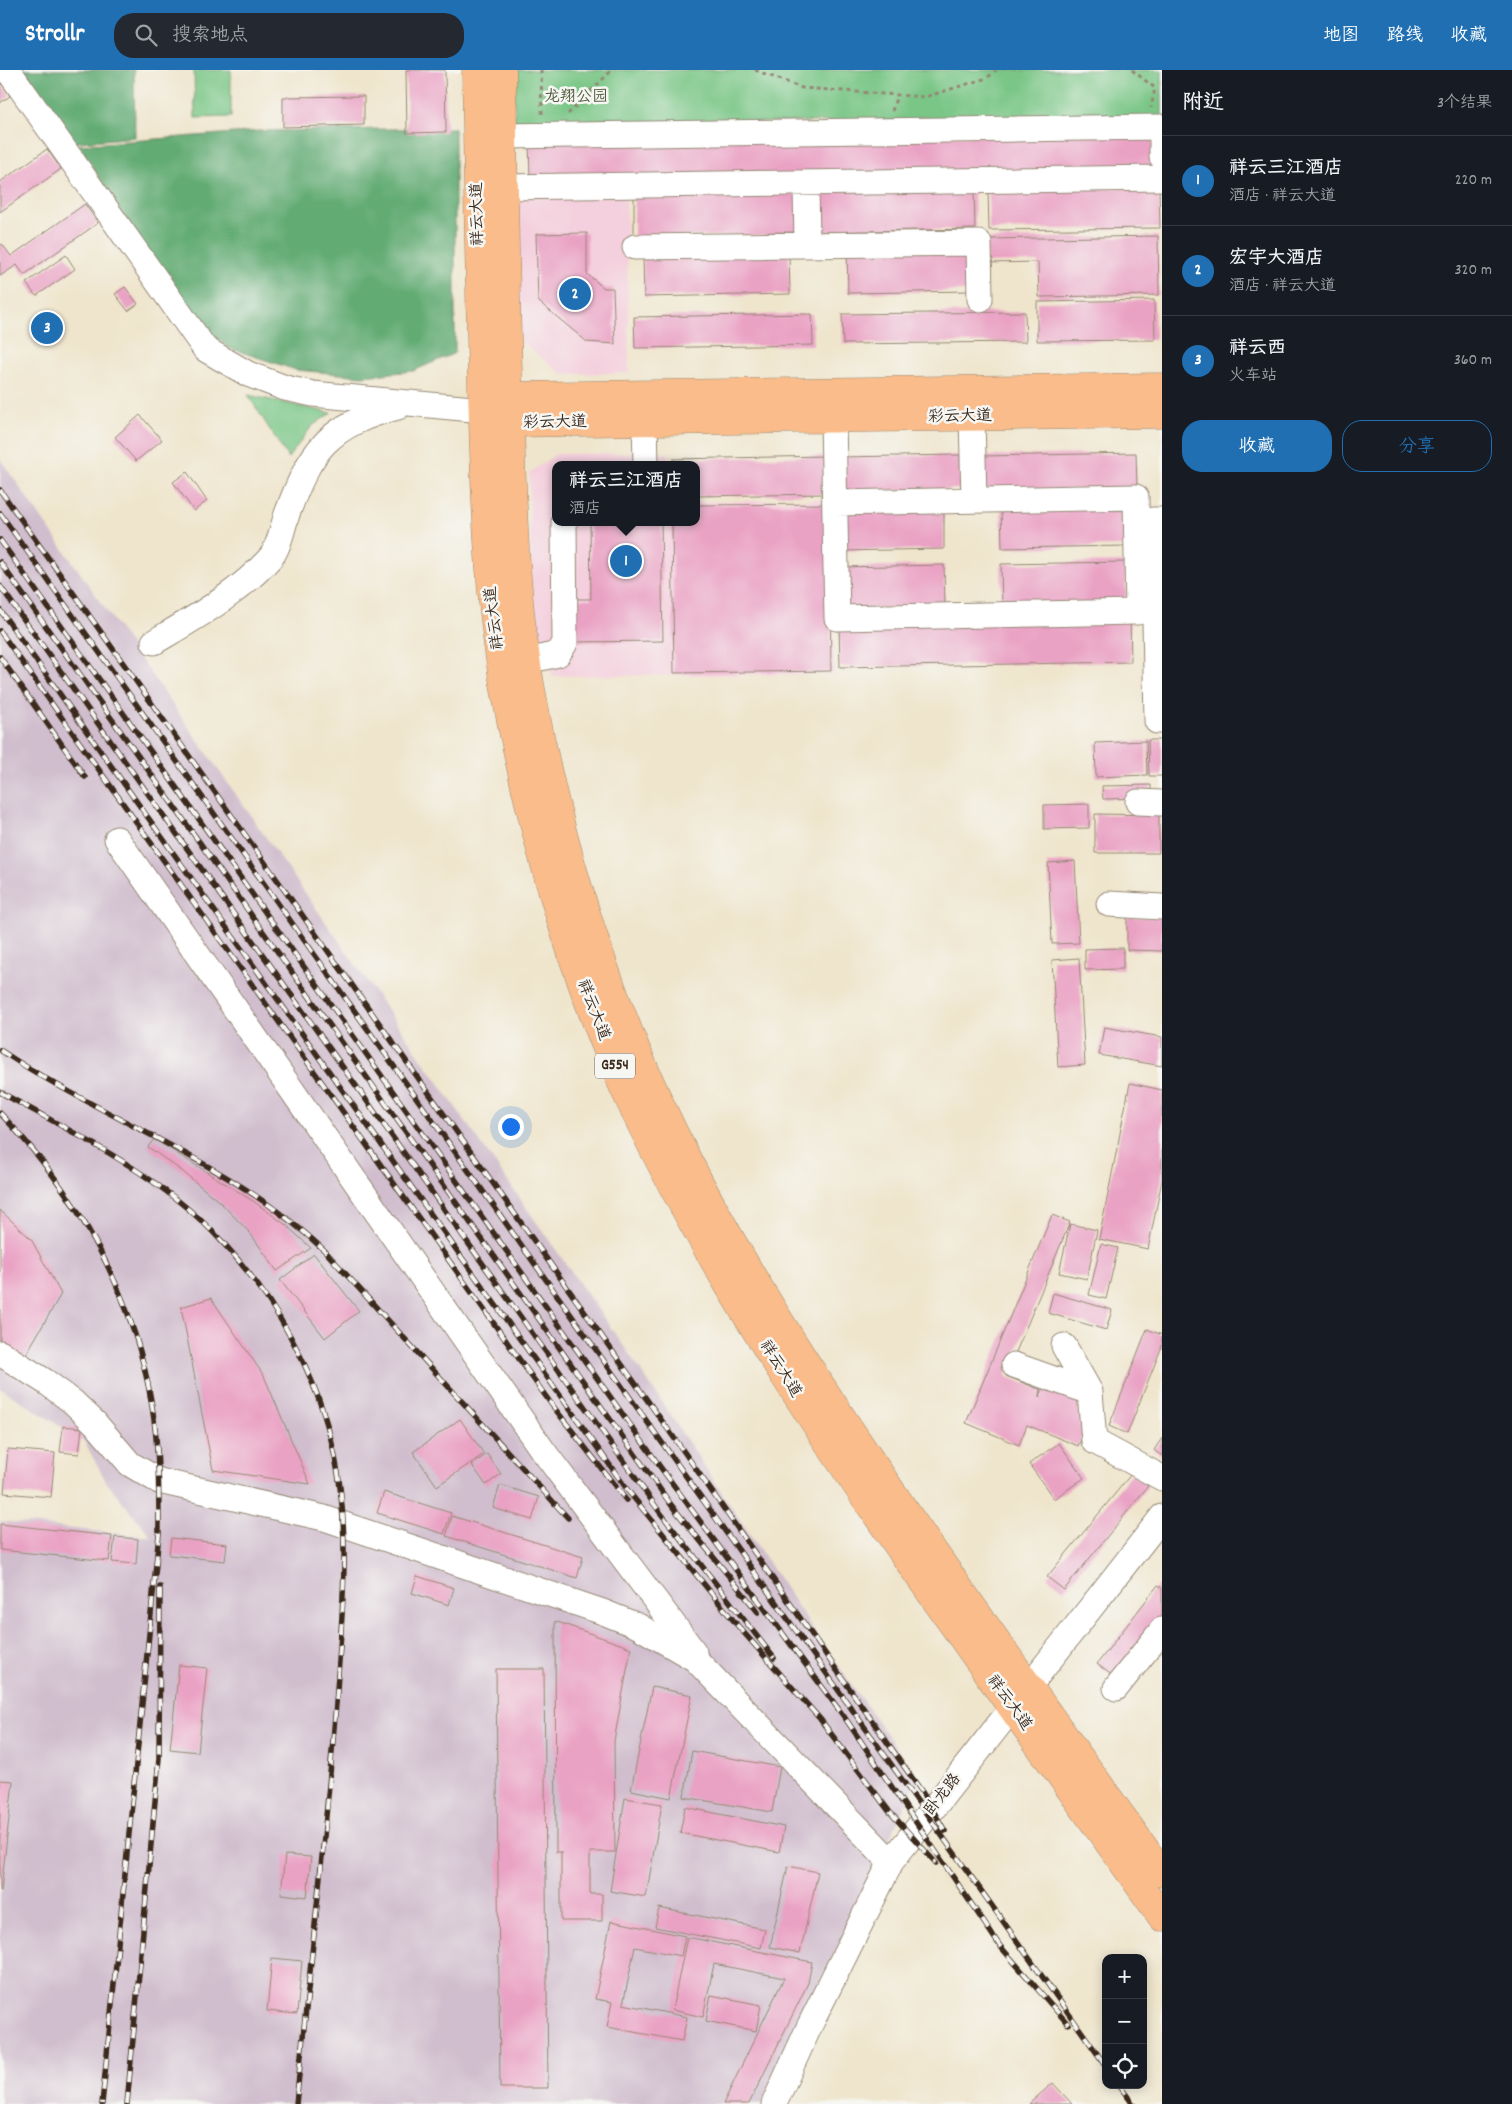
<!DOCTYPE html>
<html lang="zh">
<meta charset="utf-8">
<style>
:root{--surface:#171b24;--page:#242831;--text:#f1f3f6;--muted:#9ea1a6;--line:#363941;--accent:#1f6fb2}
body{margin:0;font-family:Dekko,"LXGW WenKai TC",sans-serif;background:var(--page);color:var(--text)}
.controls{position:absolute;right:15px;bottom:15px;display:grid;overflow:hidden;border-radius:10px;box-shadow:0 2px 12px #0003}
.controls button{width:45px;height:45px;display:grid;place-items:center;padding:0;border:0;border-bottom:1px solid var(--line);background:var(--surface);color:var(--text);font:25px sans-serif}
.you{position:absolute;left:510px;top:1056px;width:18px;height:18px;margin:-12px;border:4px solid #fff;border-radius:50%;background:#1a73e8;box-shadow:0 0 0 8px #1a73e833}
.badge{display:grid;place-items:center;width:32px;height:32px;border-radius:50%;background:var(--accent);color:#fff;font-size:16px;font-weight:700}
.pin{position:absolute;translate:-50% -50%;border:2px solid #fff;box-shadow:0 1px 5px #0006}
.popup{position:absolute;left:552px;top:391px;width:148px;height:65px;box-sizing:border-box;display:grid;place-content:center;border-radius:10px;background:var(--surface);filter:drop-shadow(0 1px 4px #0005);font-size:16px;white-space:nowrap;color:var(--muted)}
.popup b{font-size:19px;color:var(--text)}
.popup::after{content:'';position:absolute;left:50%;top:100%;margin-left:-10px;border:10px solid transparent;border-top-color:var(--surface)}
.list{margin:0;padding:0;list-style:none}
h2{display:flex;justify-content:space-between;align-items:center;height:65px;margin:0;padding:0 20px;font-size:21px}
h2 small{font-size:16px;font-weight:400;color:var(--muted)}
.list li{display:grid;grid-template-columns:32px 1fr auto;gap:15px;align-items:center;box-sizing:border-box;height:90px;padding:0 20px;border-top:1px solid var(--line)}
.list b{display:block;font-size:19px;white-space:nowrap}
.list p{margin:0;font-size:16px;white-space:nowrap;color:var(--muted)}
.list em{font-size:16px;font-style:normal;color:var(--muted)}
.actions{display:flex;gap:10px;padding:15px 20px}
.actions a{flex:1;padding:11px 0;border:1px solid var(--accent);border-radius:20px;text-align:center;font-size:18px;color:var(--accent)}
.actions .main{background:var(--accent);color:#fff}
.icon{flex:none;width:28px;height:28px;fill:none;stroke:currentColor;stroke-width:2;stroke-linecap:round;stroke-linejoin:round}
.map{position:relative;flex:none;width:1162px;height:2034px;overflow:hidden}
header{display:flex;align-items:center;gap:30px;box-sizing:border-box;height:70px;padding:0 25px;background:var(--accent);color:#fff}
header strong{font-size:24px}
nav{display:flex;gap:28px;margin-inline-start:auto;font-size:18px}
.search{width:350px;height:45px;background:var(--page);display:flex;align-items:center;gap:12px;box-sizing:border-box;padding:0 18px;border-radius:20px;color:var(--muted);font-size:19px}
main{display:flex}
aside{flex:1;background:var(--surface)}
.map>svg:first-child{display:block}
</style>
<header>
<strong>Strollr</strong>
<div class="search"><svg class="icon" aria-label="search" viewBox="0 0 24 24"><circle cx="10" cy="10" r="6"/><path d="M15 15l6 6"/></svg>搜索地点</div>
<nav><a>地图</a><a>路线</a><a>收藏</a></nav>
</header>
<main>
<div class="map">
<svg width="1162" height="2034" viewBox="0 0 1162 2034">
<rect width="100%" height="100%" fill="#f6f6f2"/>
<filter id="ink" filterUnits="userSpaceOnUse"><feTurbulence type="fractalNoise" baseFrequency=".02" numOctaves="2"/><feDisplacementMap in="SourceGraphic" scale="10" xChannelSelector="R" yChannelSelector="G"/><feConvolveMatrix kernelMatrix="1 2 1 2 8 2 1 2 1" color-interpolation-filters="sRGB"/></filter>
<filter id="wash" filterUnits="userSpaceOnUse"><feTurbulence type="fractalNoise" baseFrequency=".0096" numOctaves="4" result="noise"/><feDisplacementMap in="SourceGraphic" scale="20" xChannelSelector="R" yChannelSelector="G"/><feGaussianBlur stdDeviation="1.12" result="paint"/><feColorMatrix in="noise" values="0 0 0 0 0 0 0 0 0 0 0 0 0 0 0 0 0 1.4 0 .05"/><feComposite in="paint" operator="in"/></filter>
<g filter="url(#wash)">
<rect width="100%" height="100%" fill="#efe5cc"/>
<path fill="#f4cfdd" d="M626,126L629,303L562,304L519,270L514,128Z
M668,383L669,395H556V452H696V432L833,429L834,604L552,606L531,535L529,403L556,384Z"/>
<path fill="#d0bdcd" d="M0,389L639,1298L816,1564L918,1709L762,2034H0V1451L152,1467L107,1413L84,1371L0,1318Z"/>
<path fill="#79c686" stroke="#5a7852" d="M194,0H231V47L195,48Z
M514,0H1162V48L515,55Z
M248,325L331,343L312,356L288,388Z"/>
<path fill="#62ab73" stroke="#4e6a48" d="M22,0H134L135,67L69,73Z
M455,58V283L413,301L362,306L296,300L229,278L193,250L158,202L79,75L259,61Z"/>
<g id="blocks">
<path fill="#eaa2c4" d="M406,0H445L446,62L407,63Z
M0,11L10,26L0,33Z
M364,26V55L283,57V27Z
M1153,63L1154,100L530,109L529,72Z
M47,79L61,99L0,142V112Z
M1159,118L1160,158L989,160L988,120Z
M974,119L975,159L812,162L811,121Z
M800,121L801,165L634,167V123Z
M85,134L98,153L24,205L17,195L0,206V175L2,174L11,186Z
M587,163V204L604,218H613L615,274L587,272L538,231L536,164Z
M1158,166L1159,225L1039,227L1038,192L986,193V169Z
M971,178V221L848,223L847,179Z
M66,185L75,199L36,226L26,213Z
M789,185L790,224L644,227L643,187Z
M125,217L138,234L128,241L115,224Z
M1154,230L1155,270L1037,271V232Z
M1025,242L1026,272L843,274L842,244Z
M812,244L813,275L635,278L634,247Z
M140,345L162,370L136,391L115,367Z
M1136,383L1137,418L983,421V386Z
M960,385L961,419L838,422L837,387Z
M827,386V424L696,426V395H673V389Z
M187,402L207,431L194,441L173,412Z
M829,434L831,601L674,603L672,452H696V435Z
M1127,434L1128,476L1002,478L1001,436Z
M944,435V479L839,481L838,437Z
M590,452H661L663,571L573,572L572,529H591Z
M1126,492V534L1002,536L1001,494Z
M944,495L945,537L840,539L839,497Z
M1130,546L1131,592L840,597L839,552Z
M1148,670H1162V706H1149Z
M1146,671L1147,705L1096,707L1095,673Z
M1151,715V728L1103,729L1102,716Z
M1089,734V758L1044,759V735Z
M1095,744L1159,745V783H1095Z
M1075,791L1079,873L1052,874L1048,793Z
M1127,847H1162V881L1127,880Z
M1123,878V899L1085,900V879Z
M1079,888L1085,995L1058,997L1052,890Z
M1104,957L1162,967V996L1099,985Z
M1130,1013L1162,1020V1110L1148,1179L1099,1169Z
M154,1069L253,1131L286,1155L311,1178L277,1201L250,1163L222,1134L182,1101L148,1077Z
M0,1140L31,1169L61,1224L22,1291L0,1276Z
M1052,1145L1070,1152L1006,1306L1041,1320L1039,1328L1046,1312L1089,1330L1090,1349L1078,1376L1027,1355L1019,1375L966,1353Z
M1070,1154L1097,1160L1087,1209L1059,1203Z
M1101,1174L1118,1178L1106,1229L1089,1225Z
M314,1184L359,1241L325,1268L280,1210Z
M1053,1223L1112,1240L1106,1260L1048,1243Z
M211,1228L264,1306L310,1414L213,1400L181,1237Z
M1147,1259L1162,1265V1276L1127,1364L1109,1356Z
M460,1349L484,1384L437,1416L413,1382Z
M63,1356L82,1358L79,1384L60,1382Z
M1162,1368V1386L1154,1380Z
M1059,1373L1084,1408L1054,1429L1029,1394Z
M8,1379L55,1383L51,1427L4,1423Z
M487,1384L501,1404L486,1415L472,1395Z
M1132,1403L1148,1416L1064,1520L1047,1507Z
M500,1415L539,1427L532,1450L493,1438Z
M384,1422L451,1443L444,1464L377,1443Z
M452,1446L583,1487L577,1508L446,1466Z
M0,1454L112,1466L109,1491L0,1480Z
M115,1467L138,1469L136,1494L112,1492Z
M171,1468L227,1474L225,1491L169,1485Z
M417,1506L454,1518L449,1535L412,1523Z
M1158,1515L1162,1518V1552L1117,1609L1097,1594Z
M555,1551L631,1578L614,1671L615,1782H590V1824H602V1851H561V1782H556Z
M179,1595L207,1598L198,1682L170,1679Z
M496,1599H544L548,2018H500Z
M652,1617L692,1625L671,1728L631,1720Z
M692,1681L780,1697L772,1742L684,1727Z
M0,1710L13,1711L1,1821H0Z
M625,1728L662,1734L646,1827L610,1821Z
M685,1737L784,1757L779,1782L680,1763Z
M285,1785L311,1787L307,1827L281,1824Z
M788,1796L818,1802L800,1883L770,1877Z
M659,1838L765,1859L761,1878L655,1857Z
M611,1851L685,1866L681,1886L635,1877L623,1934L687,1947L682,1971L607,1957L612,1932L595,1929Z
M687,1867L812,1892L808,1913L749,2034H723L784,1908L714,1894L703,1947L672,1940Z
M272,1888L302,1891L297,1944L267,1941Z
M711,1925L761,1935L756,1961L706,1951Z
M1053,2013L1072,2034H1029L1039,2025Z"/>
</g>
</g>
<g filter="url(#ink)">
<use href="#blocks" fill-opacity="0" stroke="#958875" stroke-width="1"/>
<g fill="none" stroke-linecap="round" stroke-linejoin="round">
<defs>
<path id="minor" d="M8,0L205,279L248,304L285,318L313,324L483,340
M1162,57V87
M503,66L1162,57
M806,113L807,175
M503,117L1162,108
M635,177L979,173L980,229
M972,347L974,430
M833,349L837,548L1138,542L1136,427L835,433
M645,351L646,395
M1162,450H1153L1157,651H1162
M154,572C196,547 238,524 271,487C279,477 283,456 287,444C311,379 328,355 398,337
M527,591L558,584L565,573L564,452
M1138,732L1162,733
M117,769L541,1378L694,1582
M1109,834L1162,837
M1064,1276L1090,1322L1094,1371L1162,1408
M0,1283L46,1312L73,1332L95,1353L130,1394L159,1411L324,1448L603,1542L638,1556L695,1589L891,1792
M1014,1295L1090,1322
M1116,1618L1162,1560
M774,2034L810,1955L891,1792L1162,1447"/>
<path id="major" d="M489,337L508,326L1162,317
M489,343L509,353L1162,344"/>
<path id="highway" d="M476,0C477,105 480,211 482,316C485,417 487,520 505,620C531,759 569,900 629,1029C700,1180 791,1320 885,1457C975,1588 1069,1717 1162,1847
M502,0C504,119 505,238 510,357C513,443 515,529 530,614C554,750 594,886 650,1012C715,1157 803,1292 892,1422C980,1550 1072,1676 1162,1803"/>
</defs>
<use href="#minor" stroke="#958875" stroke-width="27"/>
<use href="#major" stroke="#958875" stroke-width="29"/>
<use href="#highway" stroke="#958875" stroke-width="29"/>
<path stroke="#958875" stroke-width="3" stroke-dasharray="4 4" stroke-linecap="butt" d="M541,0L542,44
M755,0L802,18L925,27L987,8L996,0
M1132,0L1155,18L1151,38
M892,41L897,25
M568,44L612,0"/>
<use href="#minor" stroke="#fff" stroke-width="25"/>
<use href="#major" stroke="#f9bc8a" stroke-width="28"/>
<use href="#highway" stroke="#f9bc8a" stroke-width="28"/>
<defs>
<path id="rail" d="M0,420L682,1379L922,1722L945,1761
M0,443L1106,1996
M0,470L661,1398L845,1648L1000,1876L1068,1954
M0,492L672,1436L758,1542
M0,516L659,1441L774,1588
M0,540L629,1422L738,1556L820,1649L889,1741L936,1793
M0,561L552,1335L626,1430
M0,587L85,707
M0,980C106,1051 230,1091 324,1180L568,1448
M0,1022C75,1064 153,1101 214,1163C273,1224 318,1303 335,1387C351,1463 342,1544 337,1620C327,1758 310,1896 296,2034
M0,1043C78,1124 134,1224 152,1336C159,1378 159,1421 159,1464L102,2034
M1119,2015L1133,2034
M127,2034L159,1688L160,1517"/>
</defs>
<use href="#rail" stroke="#3b2a1e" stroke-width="5.5"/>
<use href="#rail" stroke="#f6f6f2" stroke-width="4" stroke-dasharray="11" stroke-linecap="butt"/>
</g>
</g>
<g text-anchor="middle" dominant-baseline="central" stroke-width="5" stroke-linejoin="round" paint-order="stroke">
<rect fill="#f6f6f2" stroke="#73675e" stroke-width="1" x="595" y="983.5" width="40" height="25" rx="4"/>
<g font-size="15" font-weight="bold" fill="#3b2a1e">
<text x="615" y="996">G554</text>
</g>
<g font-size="16" fill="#4e593d" stroke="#f6f6f2">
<text x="576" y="27">龙翔公园</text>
</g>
<g font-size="16" fill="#3b2a1e" stroke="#f6f6f2">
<text transform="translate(478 144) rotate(-91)">祥云大道</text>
<text transform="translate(960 347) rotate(-1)">彩云大道</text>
<text transform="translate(555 353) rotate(-1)">彩云大道</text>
<text transform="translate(495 548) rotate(-97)">祥云大道</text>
<text transform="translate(593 940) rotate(69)">祥云大道</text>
<text transform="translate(780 1299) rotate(58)">祥云大道</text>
<text transform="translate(1009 1633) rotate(54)">祥云大道</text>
<text transform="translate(943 1725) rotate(-52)">卧龙路</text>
</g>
</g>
</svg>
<div class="controls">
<button>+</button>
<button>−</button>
<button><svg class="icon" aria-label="locate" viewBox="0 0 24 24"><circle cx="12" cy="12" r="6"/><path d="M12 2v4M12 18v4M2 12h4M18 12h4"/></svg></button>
</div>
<div class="you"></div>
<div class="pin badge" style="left:626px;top:491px">1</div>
<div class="popup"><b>祥云三江酒店</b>酒店</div>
<div class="pin badge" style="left:575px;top:224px">2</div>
<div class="pin badge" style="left:47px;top:258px">3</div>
</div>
<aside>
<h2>附近<small>3个结果</small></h2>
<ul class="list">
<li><span class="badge">1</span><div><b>祥云三江酒店</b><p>酒店 · 祥云大道</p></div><em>220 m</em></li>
<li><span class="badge">2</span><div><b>宏宇大酒店</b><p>酒店 · 祥云大道</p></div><em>320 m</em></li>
<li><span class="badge">3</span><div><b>祥云西</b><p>火车站</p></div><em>360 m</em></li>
</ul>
<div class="actions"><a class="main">收藏</a><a>分享</a></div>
</aside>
</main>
